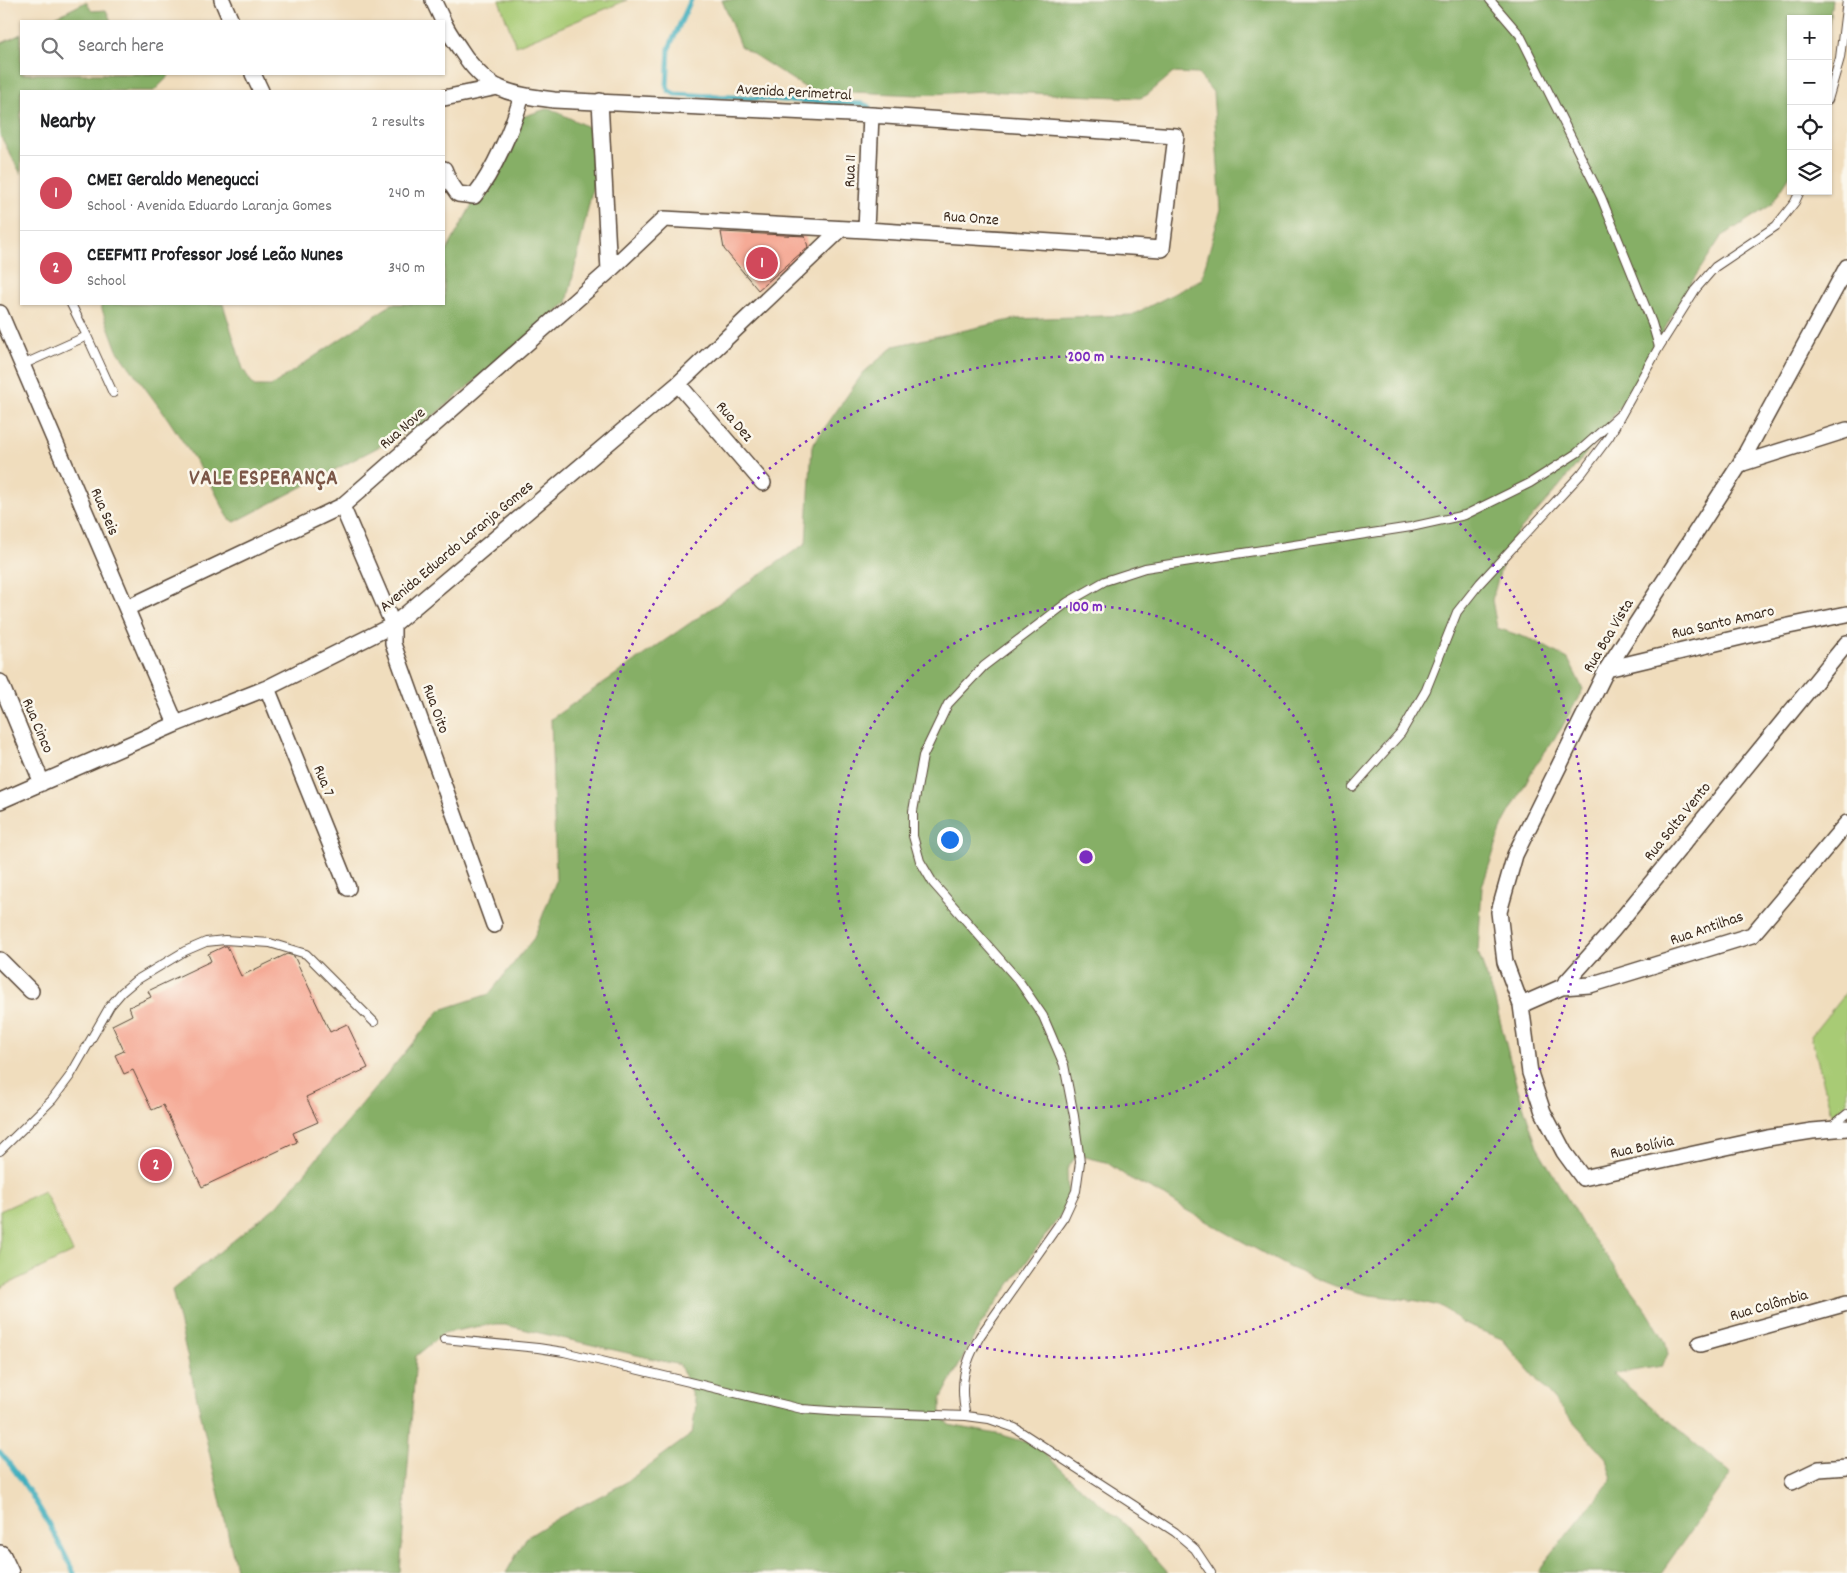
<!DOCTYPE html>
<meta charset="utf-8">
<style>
:root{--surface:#fff;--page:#f2f2f2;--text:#202124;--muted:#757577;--line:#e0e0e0;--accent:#d1495b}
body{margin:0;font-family:Dekko,sans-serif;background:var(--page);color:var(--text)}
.controls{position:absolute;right:15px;top:15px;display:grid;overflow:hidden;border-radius:0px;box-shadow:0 1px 4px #0004}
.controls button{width:45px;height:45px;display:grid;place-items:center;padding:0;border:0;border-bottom:1px solid var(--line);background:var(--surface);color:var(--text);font:25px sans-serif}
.you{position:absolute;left:949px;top:839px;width:18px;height:18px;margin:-12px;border:4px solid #fff;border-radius:50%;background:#1a73e8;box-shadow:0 0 0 8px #1a73e833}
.badge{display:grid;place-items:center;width:32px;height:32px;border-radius:50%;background:var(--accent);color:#fff;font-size:16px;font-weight:700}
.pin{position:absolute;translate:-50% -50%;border:2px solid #fff;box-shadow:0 1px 5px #0006}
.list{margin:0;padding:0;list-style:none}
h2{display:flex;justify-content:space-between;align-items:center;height:65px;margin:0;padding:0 20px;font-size:21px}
h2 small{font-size:16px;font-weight:400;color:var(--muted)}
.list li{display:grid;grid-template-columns:32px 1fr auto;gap:15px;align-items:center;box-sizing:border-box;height:75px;padding:0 20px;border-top:1px solid var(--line)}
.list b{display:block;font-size:19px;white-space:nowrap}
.list p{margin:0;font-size:16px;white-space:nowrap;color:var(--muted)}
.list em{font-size:16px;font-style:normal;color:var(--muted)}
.icon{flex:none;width:28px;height:28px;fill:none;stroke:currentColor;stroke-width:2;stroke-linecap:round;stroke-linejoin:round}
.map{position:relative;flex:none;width:1847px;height:1573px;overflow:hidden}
.search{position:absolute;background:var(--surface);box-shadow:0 1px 4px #0004;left:20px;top:20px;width:425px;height:55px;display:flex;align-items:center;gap:12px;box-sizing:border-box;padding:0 18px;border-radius:0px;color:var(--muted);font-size:19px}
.panel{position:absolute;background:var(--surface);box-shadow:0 1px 4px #0004;left:20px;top:90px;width:425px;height:215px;border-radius:0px}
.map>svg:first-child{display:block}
</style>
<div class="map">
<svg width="1847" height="1573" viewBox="0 0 1847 1573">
<rect width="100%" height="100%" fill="#fbf7ec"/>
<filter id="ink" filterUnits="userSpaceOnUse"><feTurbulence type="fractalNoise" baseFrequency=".02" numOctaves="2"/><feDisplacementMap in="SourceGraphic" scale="10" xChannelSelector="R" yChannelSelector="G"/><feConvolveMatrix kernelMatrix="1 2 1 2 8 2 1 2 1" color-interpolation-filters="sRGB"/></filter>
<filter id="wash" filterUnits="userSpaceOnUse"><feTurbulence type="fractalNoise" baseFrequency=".0096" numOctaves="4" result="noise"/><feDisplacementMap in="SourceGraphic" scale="20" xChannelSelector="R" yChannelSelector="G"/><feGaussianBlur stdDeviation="1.12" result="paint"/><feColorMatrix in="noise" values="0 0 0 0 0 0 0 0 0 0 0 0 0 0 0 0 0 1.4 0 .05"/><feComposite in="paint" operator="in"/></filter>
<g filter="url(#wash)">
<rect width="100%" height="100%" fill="#f0ddbd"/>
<path fill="#a8cb74" stroke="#727a49" d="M499,0H627L516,46Z
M1847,991V1104L1832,1115L1811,1036Z
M44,1191L73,1252L0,1288V1211Z"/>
<path fill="#86af66" stroke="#606c42" d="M722,0H1832L1828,29V19H1791V174L1771,205L1721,237L1684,294L1632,389L1596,441L1557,489L1508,544L1492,600L1497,628L1533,640L1568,659L1583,689L1561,729L1535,766L1503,824L1482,887L1478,952L1494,997L1516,1083L1537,1147L1583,1225L1647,1311L1665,1341L1668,1354L1662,1366L1613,1374L1731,1474L1661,1573H1539L1544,1563L1612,1479L1606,1458L1548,1393L1502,1339L1462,1323L1443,1307L1418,1301L1370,1295L1335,1286L1290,1268L1186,1210L1165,1196L1129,1178L1106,1162L1077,1155L1067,1169L1068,1205L981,1324L941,1399V1416L949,1425L1002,1435L1036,1445L1074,1482L1127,1526L1168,1573H506L526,1538L558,1518L625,1483L692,1434L696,1405L680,1365L505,1325H486L444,1333L416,1356L400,1573H237L172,1290L279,1204L440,1010L489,994L534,938L556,881L551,719L806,543L812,446L863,373L894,346L1015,319L1132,315L1201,280L1221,209L1213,92L1198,74L1173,73L1147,95L1140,98L983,91L917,95L809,90L740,46Z
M86,2L92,11L106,10L111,21H47Z
M21,34V74H168L169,76L154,91H21V174L0,135V44Z
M549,108L592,129L601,150L567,303L426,422L235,522L229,519L212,486L168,419L117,350L100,304H223L243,369L254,386H271L392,304H444V256L519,118Z"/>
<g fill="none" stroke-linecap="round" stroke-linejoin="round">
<path stroke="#40aebd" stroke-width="5" d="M691,0L669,48L667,87L669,91L675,94L863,104L868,106L872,113
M0,1452C31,1489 53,1530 74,1573"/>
</g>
<g id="blocks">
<path fill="#f5aa96" d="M721,232L805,236L808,247L758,290L724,249Z
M225,946H227L241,976L287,954L294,956L330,1032L347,1024L368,1068L306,1097L318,1122L293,1133L297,1142L202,1187L163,1105L152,1110L133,1070L124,1074L115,1055L124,1051L112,1025L132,1015L129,1007L151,997L148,991L211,961L208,954Z"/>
</g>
</g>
<g filter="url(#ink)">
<use href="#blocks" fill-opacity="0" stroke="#564536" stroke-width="1"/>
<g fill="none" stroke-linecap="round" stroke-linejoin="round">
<defs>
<path id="lane" d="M1490,0L1520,35L1601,197L1652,323L1659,347
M1828,100L1840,58L1847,0
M71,304L87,336
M22,365L87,336L113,393
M1353,787L1401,733L1426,690L1457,612L1480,583L1582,473L1609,437L1659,347L1695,290L1715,267L1776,226L1795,202L1800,191
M1831,1127L1847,1114
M0,1151L52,1100L70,1076L110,1006L122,992L135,981L185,951L206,942L225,940L270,943L306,954L374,1022
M444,1339L538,1348L564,1352L802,1409L843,1412L966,1416L989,1419L1015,1428L1175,1532L1195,1549L1211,1573
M966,1416C959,1384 964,1364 980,1336L1064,1217L1076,1191L1080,1162L1074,1116L1064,1065L1043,1016L1019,981L933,883L920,861L913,836V811L923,756L948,704L984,666L1068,602L1105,581L1145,568L1411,527L1465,515L1530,483L1577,453L1622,413"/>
<path id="street" d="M222,0L231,21
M433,0L443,21
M253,74L261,91
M444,98L498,87
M600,101L609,271
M444,169L449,181L458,194L474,196C493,173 514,125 522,95
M866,230L871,115
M1847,267L1740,464L1607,669L1515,855L1499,912L1505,962L1521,1005L1530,1073L1543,1112L1564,1152L1583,1178L1768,1138L1812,1131L1847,1128
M0,313L176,724
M678,384L763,483
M1740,464L1847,430
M342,506L393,625V644L494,925
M127,608L342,506L609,271L664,219L866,230L1162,249L1176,136L871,115L554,100C507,94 487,91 460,49C454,40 448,32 444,23
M1607,669L1779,628L1847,614
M0,682L42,783
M267,688L348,888
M0,801L176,724L267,688L393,625L678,384L841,229
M0,960L31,991
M1562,987L1590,985L1752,935L1847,823
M1521,1005L1562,987L1612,931L1847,643
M1700,1344L1847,1303
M1792,1482L1819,1469L1847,1467"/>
<path id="secondary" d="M0,1556L8,1573"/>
</defs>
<use href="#lane" stroke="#564536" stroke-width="10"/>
<use href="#street" stroke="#564536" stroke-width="18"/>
<use href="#secondary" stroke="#564536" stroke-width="24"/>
<use href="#lane" stroke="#fff" stroke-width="8"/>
<use href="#street" stroke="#fff" stroke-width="15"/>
<use href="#secondary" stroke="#fff" stroke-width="21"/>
</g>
</g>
<g fill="none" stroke="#7b2cbf" stroke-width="2.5" stroke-dasharray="2.5 5">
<circle cx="1086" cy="857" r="251"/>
<circle cx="1086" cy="857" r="501"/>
</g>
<g text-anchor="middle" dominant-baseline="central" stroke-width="5" stroke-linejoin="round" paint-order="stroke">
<g font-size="16" fill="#3b2a1e" stroke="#fbf7ec">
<text transform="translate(794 93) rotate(3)">Avenida Perimetral</text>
<text transform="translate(851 171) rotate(-88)">Rua 11</text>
<text transform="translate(971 219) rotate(4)">Rua Onze</text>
<text transform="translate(734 422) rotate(49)">Rua Dez</text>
<text transform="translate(403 429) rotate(-41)">Rua Nove</text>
<text transform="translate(104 512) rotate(67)">Rua Seis</text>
<text transform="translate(457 547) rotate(-40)">Avenida Eduardo Laranja Gomes</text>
<text transform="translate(1723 623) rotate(-13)">Rua Santo Amaro</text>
<text transform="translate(1609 636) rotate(-59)">Rua Boa Vista</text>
<text transform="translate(435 709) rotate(70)">Rua Oito</text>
<text transform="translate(37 726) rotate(67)">Rua Cinco</text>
<text transform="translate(323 781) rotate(68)">Rua 7</text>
<text transform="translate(1678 822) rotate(-51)">Rua Solta Vento</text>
<text transform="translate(1707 929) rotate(-19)">Rua Antilhas</text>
<text transform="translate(1642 1148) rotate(-12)">Rua Bolívia</text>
<text transform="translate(1769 1306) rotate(-16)">Rua Colômbia</text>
</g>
<g font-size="21" font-weight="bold" letter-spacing="1" fill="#7c5748" stroke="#fbf7ec">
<text x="264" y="480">VALE ESPERANÇA</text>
</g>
</g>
<circle cx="1086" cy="857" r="8" fill="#7b2cbf" stroke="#fbf7ec" stroke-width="2.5"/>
<g font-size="15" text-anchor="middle" font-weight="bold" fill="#7b2cbf" stroke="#fbf7ec" stroke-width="5" stroke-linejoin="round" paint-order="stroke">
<text x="1086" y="361">200 m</text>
<text x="1086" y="611">100 m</text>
</g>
</svg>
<div class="controls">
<button>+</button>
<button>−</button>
<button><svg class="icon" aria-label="locate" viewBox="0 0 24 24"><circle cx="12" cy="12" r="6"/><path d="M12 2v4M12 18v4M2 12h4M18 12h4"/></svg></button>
<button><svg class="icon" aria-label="layers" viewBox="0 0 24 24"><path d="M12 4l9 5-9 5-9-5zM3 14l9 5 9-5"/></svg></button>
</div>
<div class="you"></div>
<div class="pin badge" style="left:762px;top:263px">1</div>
<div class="pin badge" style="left:156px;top:1165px">2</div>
<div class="search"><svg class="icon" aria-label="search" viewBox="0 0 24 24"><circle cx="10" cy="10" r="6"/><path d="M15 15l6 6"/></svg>Search here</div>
<section class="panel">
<h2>Nearby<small>2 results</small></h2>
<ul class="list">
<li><span class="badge">1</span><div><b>CMEI Geraldo Menegucci</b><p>School · Avenida Eduardo Laranja Gomes</p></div><em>240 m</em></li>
<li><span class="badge">2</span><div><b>CEEFMTI Professor José Leão Nunes</b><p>School</p></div><em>340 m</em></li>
</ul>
</section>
</div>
